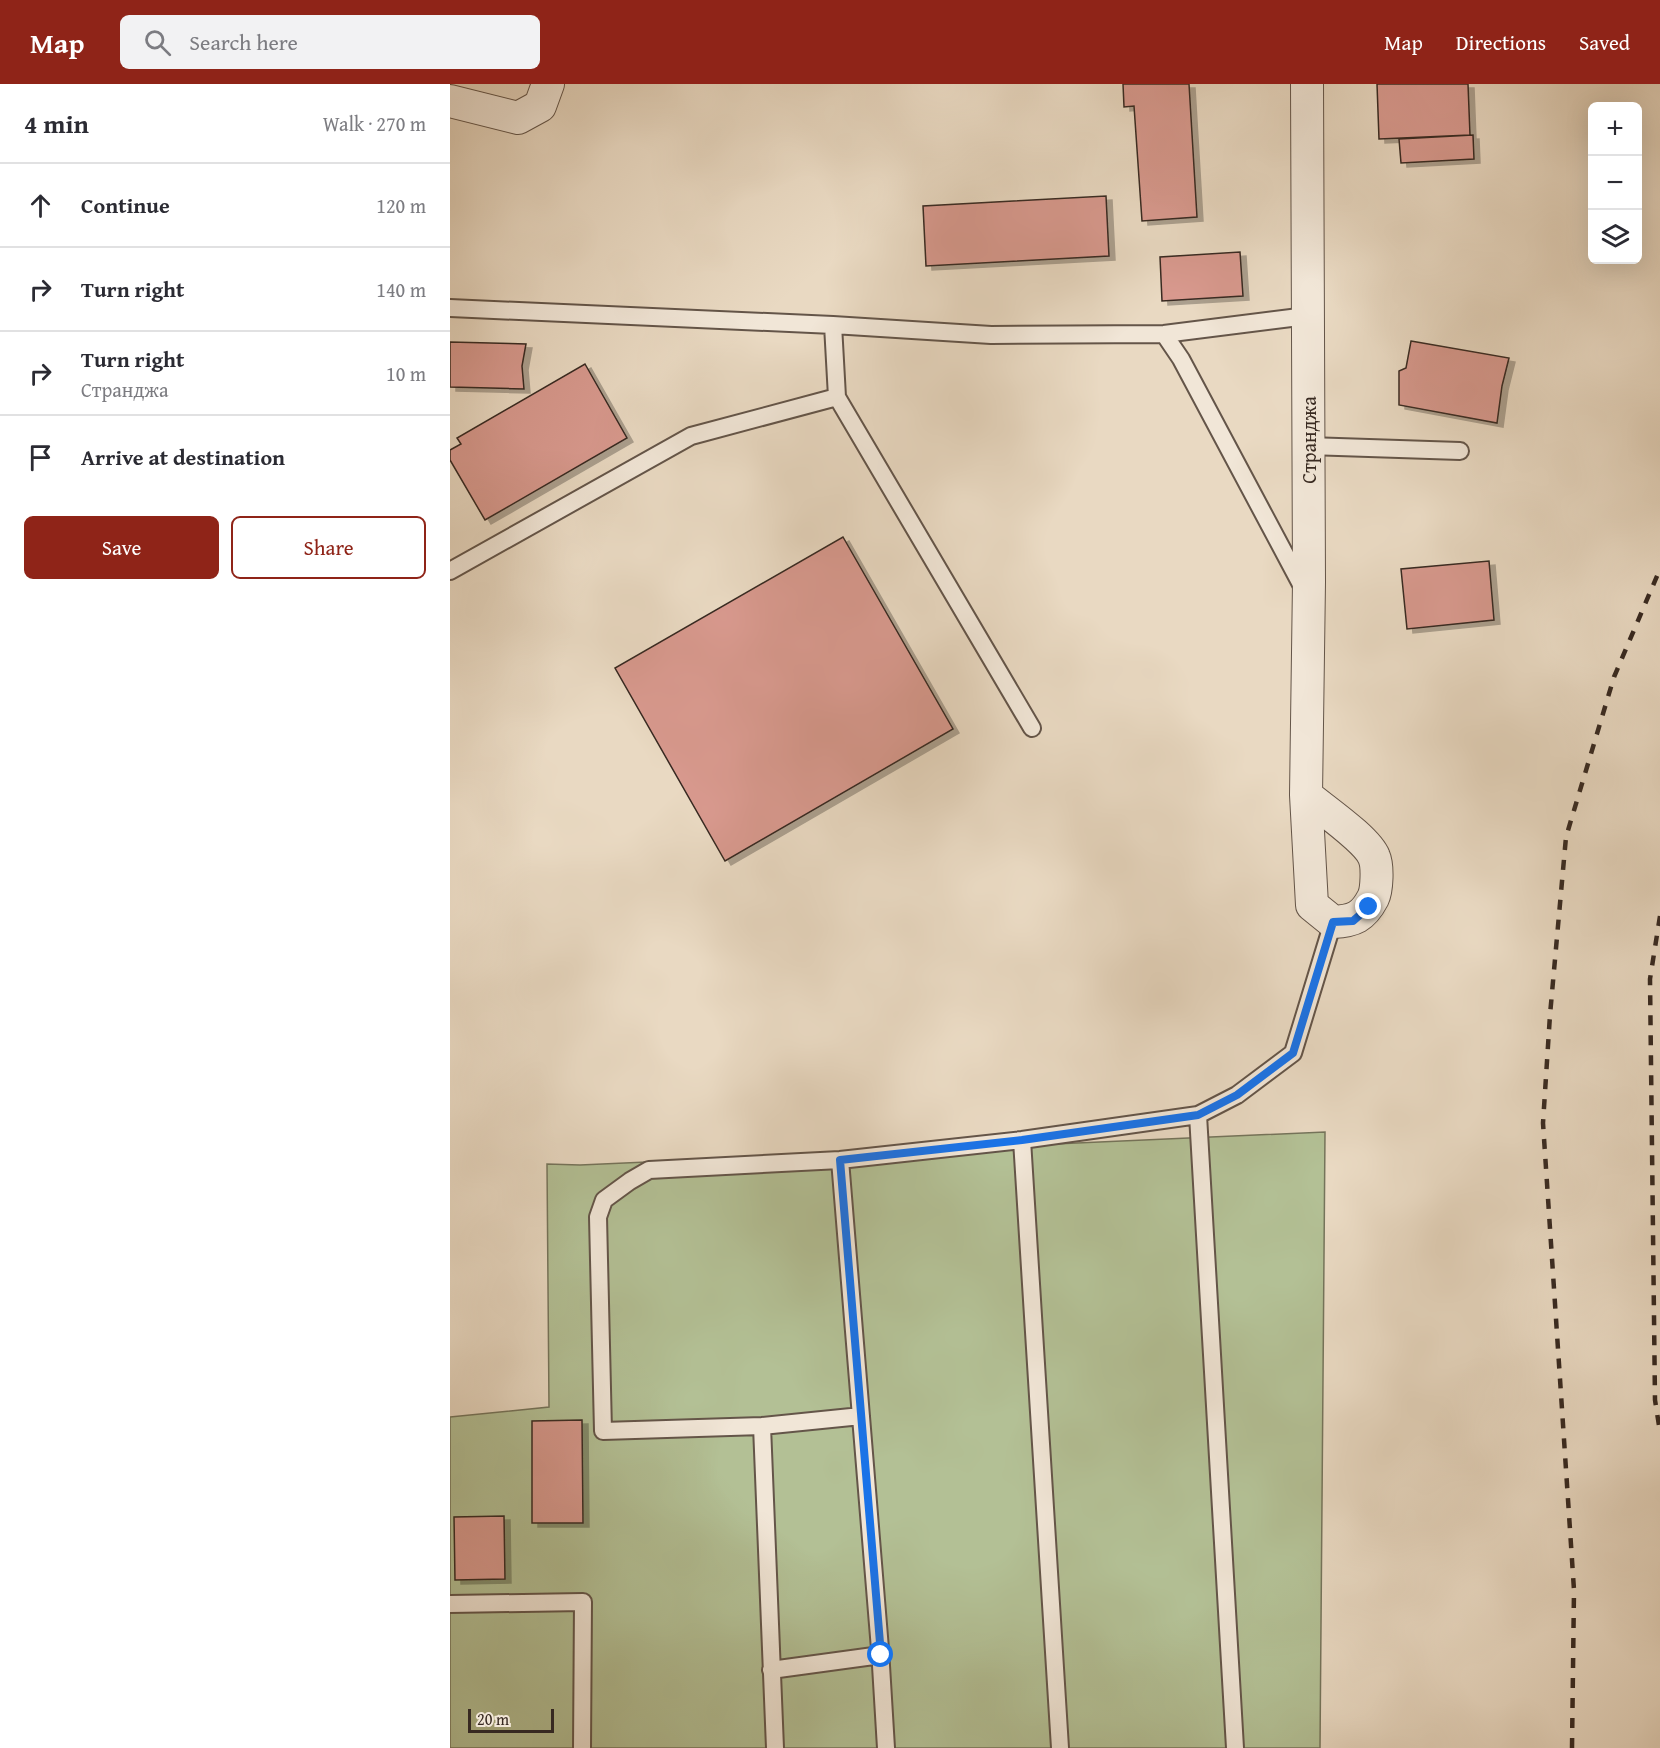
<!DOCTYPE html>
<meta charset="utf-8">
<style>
:root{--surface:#fff;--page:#f2f2f3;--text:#2b2b33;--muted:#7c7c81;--line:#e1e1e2;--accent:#8f2418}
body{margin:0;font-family:"Gentium Book Plus",serif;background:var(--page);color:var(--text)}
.controls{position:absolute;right:18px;top:18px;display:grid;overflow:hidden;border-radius:9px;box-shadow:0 6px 24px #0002}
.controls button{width:54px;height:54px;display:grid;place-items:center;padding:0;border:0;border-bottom:2px solid var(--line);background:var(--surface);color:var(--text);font:30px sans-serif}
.scale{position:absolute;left:18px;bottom:15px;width:86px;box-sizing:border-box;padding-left:6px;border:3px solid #372921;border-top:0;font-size:16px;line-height:21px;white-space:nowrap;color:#372921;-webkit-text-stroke:4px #f1e6d7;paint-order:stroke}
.stop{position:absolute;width:18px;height:18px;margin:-14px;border:4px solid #1a73e8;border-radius:50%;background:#fff}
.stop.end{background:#1a73e8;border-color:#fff;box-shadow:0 2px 6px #0008}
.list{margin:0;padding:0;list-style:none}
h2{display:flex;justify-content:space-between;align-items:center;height:78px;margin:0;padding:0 24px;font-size:26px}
h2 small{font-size:20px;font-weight:400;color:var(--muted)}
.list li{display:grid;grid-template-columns:39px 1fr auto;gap:18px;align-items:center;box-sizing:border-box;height:84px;padding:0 24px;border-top:2px solid var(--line)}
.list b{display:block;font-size:22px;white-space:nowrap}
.list p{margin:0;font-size:20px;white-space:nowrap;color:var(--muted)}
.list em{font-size:20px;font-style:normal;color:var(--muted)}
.actions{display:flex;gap:12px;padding:18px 24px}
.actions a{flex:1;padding:14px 0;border:2px solid var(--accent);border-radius:9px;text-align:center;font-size:21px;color:var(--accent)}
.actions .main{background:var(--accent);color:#fff}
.icon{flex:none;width:33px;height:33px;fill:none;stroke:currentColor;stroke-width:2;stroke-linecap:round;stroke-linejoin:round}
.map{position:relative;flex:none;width:1210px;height:1664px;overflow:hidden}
header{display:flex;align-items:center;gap:36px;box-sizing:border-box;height:84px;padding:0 30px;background:var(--accent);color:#fff}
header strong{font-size:28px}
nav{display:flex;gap:33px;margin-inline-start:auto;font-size:21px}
.search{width:420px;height:54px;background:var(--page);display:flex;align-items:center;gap:15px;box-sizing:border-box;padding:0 21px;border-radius:9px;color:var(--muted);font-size:22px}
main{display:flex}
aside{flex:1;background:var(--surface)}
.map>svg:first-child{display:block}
</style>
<header>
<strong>Map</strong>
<div class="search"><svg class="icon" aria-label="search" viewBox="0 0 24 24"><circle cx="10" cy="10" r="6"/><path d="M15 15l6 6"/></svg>Search here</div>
<nav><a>Map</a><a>Directions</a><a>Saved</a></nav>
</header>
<main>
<aside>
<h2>4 min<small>Walk · 270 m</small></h2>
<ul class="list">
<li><svg class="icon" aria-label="ahead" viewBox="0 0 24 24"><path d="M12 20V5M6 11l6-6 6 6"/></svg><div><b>Continue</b></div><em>120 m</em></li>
<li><svg class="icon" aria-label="right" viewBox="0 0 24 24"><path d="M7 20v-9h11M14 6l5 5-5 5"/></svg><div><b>Turn right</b></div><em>140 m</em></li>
<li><svg class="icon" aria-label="right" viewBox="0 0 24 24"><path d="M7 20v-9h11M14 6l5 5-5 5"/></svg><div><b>Turn right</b><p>Странджа</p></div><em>10 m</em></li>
<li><svg class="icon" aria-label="arrive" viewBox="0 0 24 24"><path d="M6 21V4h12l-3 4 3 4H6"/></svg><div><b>Arrive at destination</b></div></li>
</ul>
<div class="actions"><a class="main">Save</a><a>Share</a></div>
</aside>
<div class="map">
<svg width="1210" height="1664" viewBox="0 0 1210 1664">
<defs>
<filter id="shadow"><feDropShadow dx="6" dy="4" stdDeviation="0" flood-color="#0004"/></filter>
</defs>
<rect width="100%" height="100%" fill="#e9d9c2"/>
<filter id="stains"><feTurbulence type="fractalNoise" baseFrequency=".00333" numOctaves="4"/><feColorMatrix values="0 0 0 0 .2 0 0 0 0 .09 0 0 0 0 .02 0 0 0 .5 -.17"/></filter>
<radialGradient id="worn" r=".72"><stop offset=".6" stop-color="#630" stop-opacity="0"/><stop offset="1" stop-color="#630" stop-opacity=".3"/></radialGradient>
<path fill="#b3c095" stroke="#75745b" stroke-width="1.5" d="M875,1048L870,1664H0V1333L99,1323L97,1080L130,1081Z"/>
<path fill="#d8998e" stroke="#372921" stroke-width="1.5" filter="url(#shadow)" d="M673,0H739L747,133L692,137L684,22L674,23Z
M927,0H1018L1020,51L929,55Z
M1023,51L1024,75L951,79L949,55Z
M656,112L659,172L476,182L473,122Z
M790,168L793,212L712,217L710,173Z
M961,257L1059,274L1052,302L1047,339L949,321V287L956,284Z
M0,258L76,260L72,282L74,305L0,303Z
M135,280L177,354L35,436L0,376V366L11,360L7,354Z
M393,453L503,645L275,777L165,584Z
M1039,477L1044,536L957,545L951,485Z
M132,1336L133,1439H82V1337Z
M54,1432L55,1495L5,1496L4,1433Z"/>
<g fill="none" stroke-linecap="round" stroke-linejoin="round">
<defs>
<path id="lane" d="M0,224L383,241L541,251L714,250L857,232
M383,241L387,313L582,644
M714,250L731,275L853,504
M858,362L1010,367
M0,487L241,352L387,313
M748,1031L785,1664
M572,1056L610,1664
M390,1076L430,1565L436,1664
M411,1332L312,1342L153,1347L148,1133L154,1116L180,1097L199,1086L390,1076L572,1056L748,1031L787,1011L843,969L883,838
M312,1342L325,1664
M0,1520L133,1518L132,1664
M321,1586L431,1571"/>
<path id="street" d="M0,17L68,34L90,22L98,0
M856,711C872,725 917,755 924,773C928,782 927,806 923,814C913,833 904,837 883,838L862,821L856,711L859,498L857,0"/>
</defs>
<use href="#lane" stroke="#645549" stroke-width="20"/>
<use href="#street" stroke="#645549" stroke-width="34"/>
<use href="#lane" stroke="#f1e6d7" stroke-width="16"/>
<use href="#street" stroke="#f1e6d7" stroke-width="32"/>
<path stroke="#372921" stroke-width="4.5" stroke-dasharray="10 10" stroke-linecap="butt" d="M1210,832L1200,895L1205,1316L1210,1348
M1122,1664L1124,1506L1093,1039L1100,931L1116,753L1164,593L1210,485"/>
</g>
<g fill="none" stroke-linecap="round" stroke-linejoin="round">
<path stroke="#1a73e8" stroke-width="8" d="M431,1571L390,1076L572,1056L748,1031L787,1011L843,969L883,838L903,837L919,823"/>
</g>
<g text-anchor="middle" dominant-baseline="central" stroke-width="4.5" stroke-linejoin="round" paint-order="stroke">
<g font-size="20" fill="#372921" stroke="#f1e6d7">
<text transform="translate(858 356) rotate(-90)">Странджа</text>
</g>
</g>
<rect width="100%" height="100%" filter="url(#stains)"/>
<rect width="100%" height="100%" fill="url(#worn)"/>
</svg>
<div class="controls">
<button>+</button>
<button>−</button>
<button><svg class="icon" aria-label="layers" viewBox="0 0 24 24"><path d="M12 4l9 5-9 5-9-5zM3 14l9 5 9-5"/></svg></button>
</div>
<div class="scale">20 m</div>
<div class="stop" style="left:431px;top:1571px"></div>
<div class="stop end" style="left:919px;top:823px"></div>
</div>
</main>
